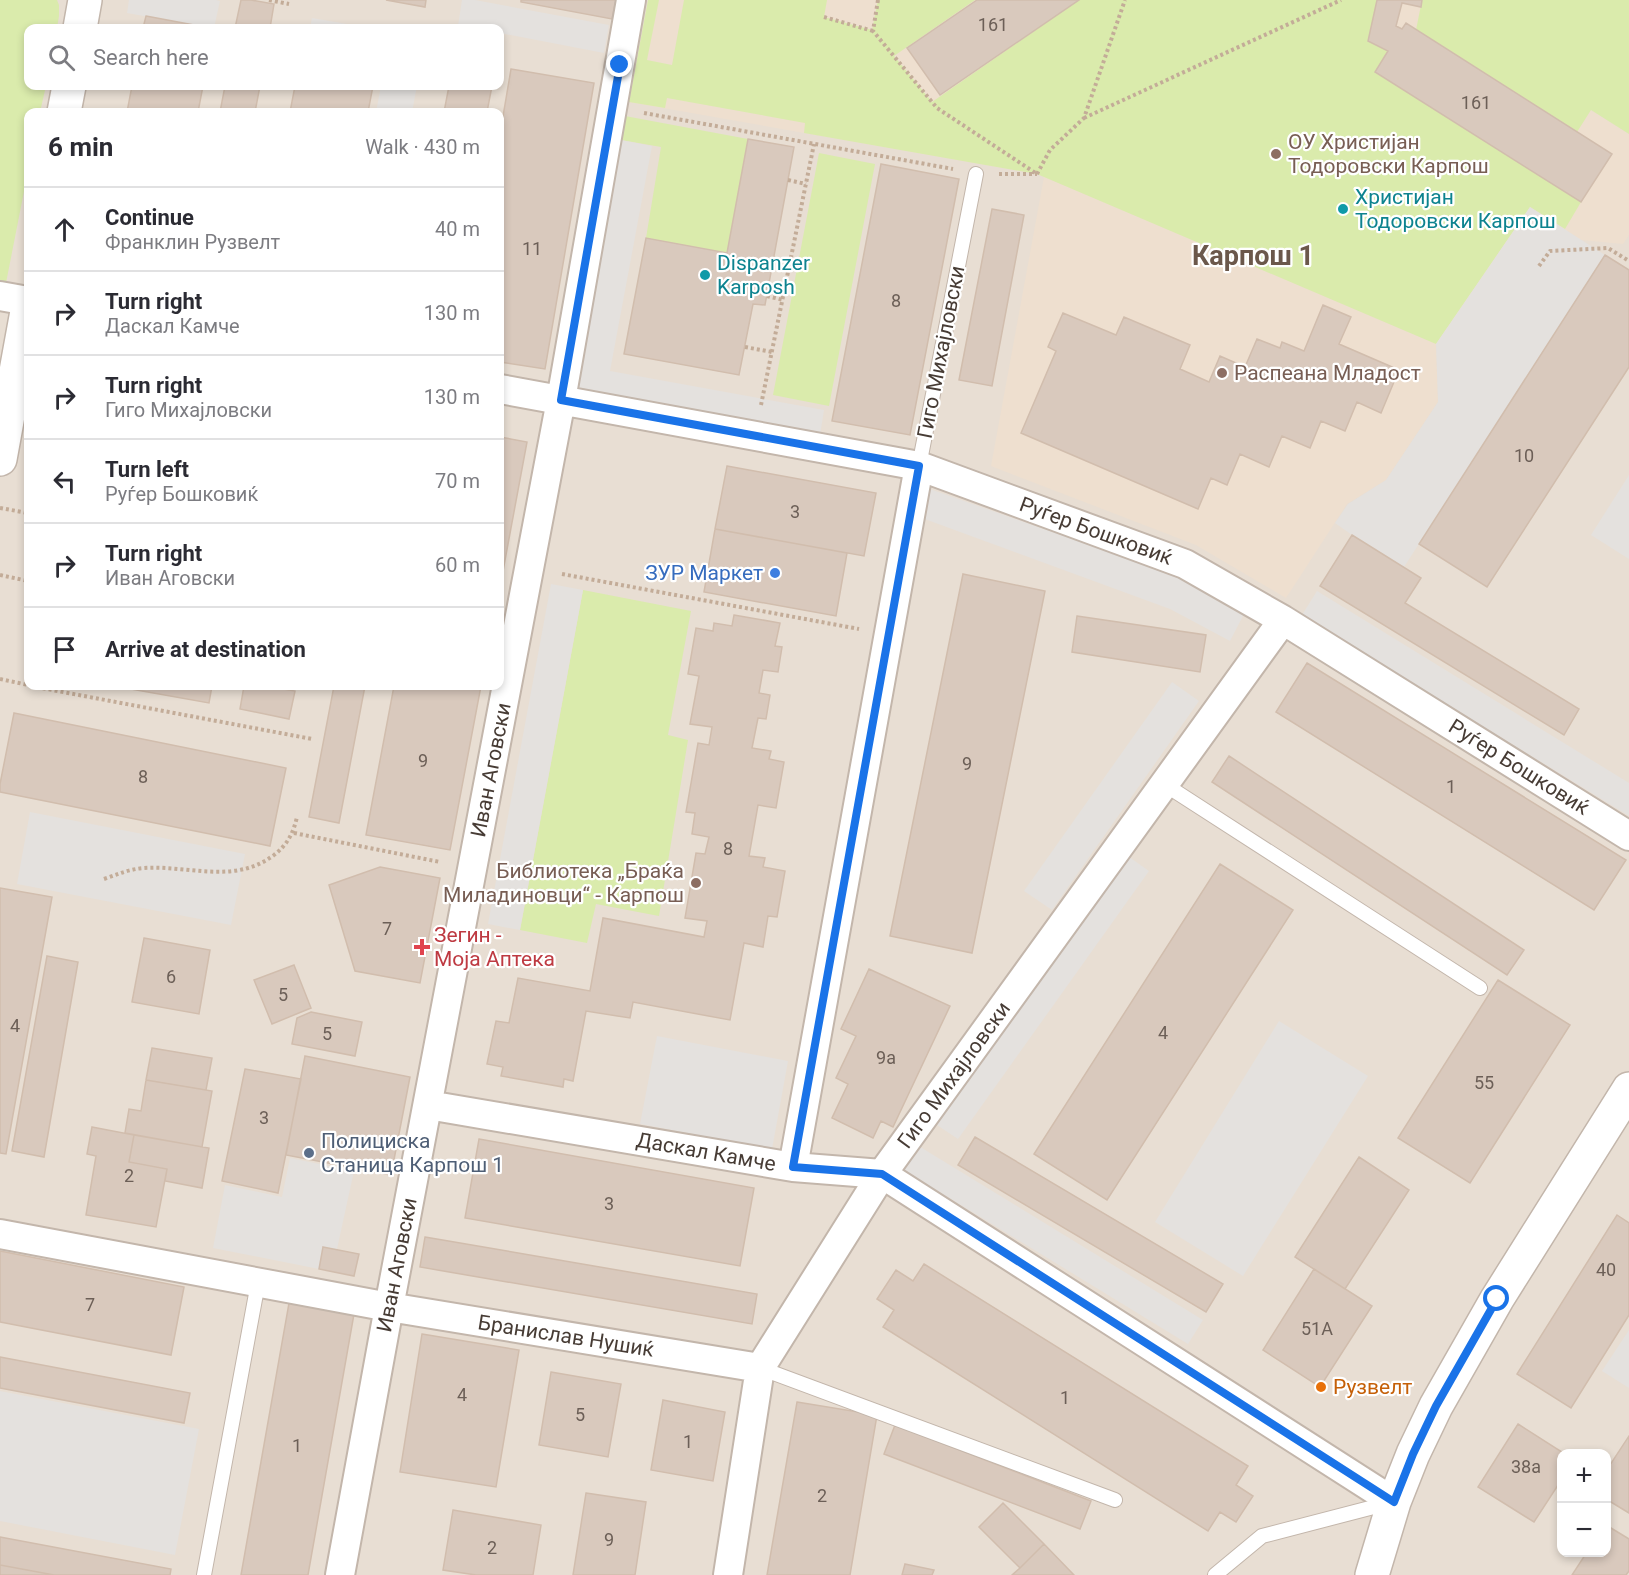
<!DOCTYPE html>
<meta charset="utf-8">
<style>
:root{--surface:#fff;--page:#f7f7f7;--text:#2b2b33;--muted:#7c7c81;--line:#e1e1e2}
body{margin:0;font-family:Roboto,sans-serif;background:var(--page);color:var(--text)}
.controls{position:absolute;right:18px;bottom:18px;display:grid;overflow:hidden;border-radius:12px;box-shadow:0 3px 9px #0003}
.controls button{width:54px;height:54px;display:grid;place-items:center;padding:0;border:0;border-bottom:2px solid var(--line);background:var(--surface);color:var(--text);font:30px sans-serif}
.stop{position:absolute;width:18px;height:18px;margin:-14px;border:4px solid #1a73e8;border-radius:50%;background:#fff}
.stop.end{background:#1a73e8;border-color:#fff;box-shadow:0 2px 6px #0008}
.list{margin:0;padding:0;list-style:none}
h2{display:flex;justify-content:space-between;align-items:center;height:78px;margin:0;padding:0 24px;font-size:26px}
h2 small{font-size:20px;font-weight:400;color:var(--muted)}
.list li{display:grid;grid-template-columns:39px 1fr auto;gap:18px;align-items:center;box-sizing:border-box;height:84px;padding:0 24px;border-top:2px solid var(--line)}
.list b{display:block;font-size:22px;white-space:nowrap}
.list p{margin:0;font-size:20px;white-space:nowrap;color:var(--muted)}
.list em{font-size:20px;font-style:normal;color:var(--muted)}
.icon{flex:none;width:33px;height:33px;fill:none;stroke:currentColor;stroke-width:2;stroke-linecap:round;stroke-linejoin:round}
.map{position:relative;flex:none;width:1629px;height:1575px;overflow:hidden}
.search{position:absolute;background:var(--surface);box-shadow:0 3px 9px #0003;left:24px;top:24px;width:480px;height:66px;display:flex;align-items:center;gap:15px;box-sizing:border-box;padding:0 21px;border-radius:12px;color:var(--muted);font-size:22px}
.panel{position:absolute;background:var(--surface);box-shadow:0 3px 9px #0003;left:24px;top:108px;width:480px;height:582px;border-radius:12px}
.map>svg:first-child{display:block}
</style>
<div class="map">
<svg width="1629" height="1575" viewBox="0 0 1629 1575">
<rect width="100%" height="100%" fill="#f4ede6"/>
<path fill="#e8ded3" fill-rule="evenodd" d="M0,0H1629V1575H0ZM28,28H500V86H28ZM28,112H500V686H28ZM1562,1454H1606V1552H1562Z"/>
<path fill="#eedfcf" d="M648,0H1629L1591,110L1629,134V235L1623,244L1581,240L1567,231L1436,344L1438,402L1386,480L1347,504L1286,598L1196,545L991,466L1044,177L1037,174L629,102Z"/>
<path fill="#daebac" d="M0,0H57L59,5V16L57,28H28V86H46L40,112H28V171L6,283L0,281Z
M648,0H659L647,60L672,65L684,0H827L824,17L872,30L878,0H975L894,56L932,102L1079,0H1377L1369,41L1388,51L1375,72L1581,202L1565,229L1530,207L1436,344L1037,174L804,133L805,123L667,98L665,108L629,102Z
M1422,0H1629V134L1591,110L1577,132L1416,30Z
M625,116L748,139L727,253L646,238L661,147L621,140Z
M819,153L875,164L829,406L773,395Z
M583,590L691,611L668,735L688,740L659,916L596,904L587,943L520,930Z"/>
<path fill="#e4e1de" d="M129,0H216L220,1L214,28H210L127,13Z
M462,0H475L609,25L604,53L500,33V28H472L458,26Z
M312,18L370,28H310Z
M381,86H417L412,112H376Z
M621,140L652,146L610,371L824,410L820,435L575,391Z
M1530,207L1605,255L1404,567L1352,535L1335,523L1348,504L1386,480L1438,402L1436,344Z
M1629,475V559L1591,535Z
M930,489L1180,577L1245,612L1230,641L1170,609L922,518Z
M551,584L583,590L520,930L488,924Z
M1317,591L1629,783V816L1302,615Z
M1172,682L1199,701L1052,910L1024,891Z
M30,812L245,854L231,925L17,884Z
M1122,852L1149,871L958,1139L931,1121Z
M1279,1021L1368,1076L1243,1276L1155,1222Z
M657,1036L788,1061L772,1149L640,1124Z
M917,1145L1203,1320L1188,1344L902,1169Z
M290,1158L354,1171L337,1249L323,1247L319,1269L213,1248L225,1185L282,1197Z
M1629,1330V1388L1602,1371Z
M0,1391L199,1429L175,1555L0,1521Z"/>
<path fill="#d9c9bd" stroke="#d1bdad" stroke-width="1.5" d="M241,0H251L274,4L270,28H235Z
M386,0H426L425,7Z
M521,0H616L612,19L521,2Z
M977,0H1079L940,95L907,48Z
M1377,0H1422L1421,7L1402,3L1396,26L1402,29L1406,23L1612,154L1581,202L1375,72L1388,51L1368,41Z
M146,16L210,28H143Z
M511,69L594,83L545,369L500,362V134Z
M132,86H203L198,112H127Z
M225,86H260L255,112H220Z
M295,86H373L368,112H290Z
M449,86H492L487,112H444Z
M748,139L794,147L765,305L753,304L739,375L624,354L646,238L727,253Z
M881,164L959,179L910,435L832,421Z
M992,209L1024,215L992,386L959,380Z
M1605,255L1629,270V367L1487,587L1419,544Z
M1323,305L1351,317L1339,344L1399,370L1381,413L1357,402L1345,431L1321,421L1310,448L1282,436L1269,467L1240,454L1227,485L1211,478L1198,509L1021,433L1056,351L1048,347L1063,313L1116,335L1124,317L1190,345L1180,369L1209,382L1220,356L1245,367L1257,339L1280,348L1282,342L1304,351Z
M500,437L527,442L500,587Z
M727,466L876,493L864,556L715,529Z
M715,529L847,553L836,616L704,592Z
M1352,535L1421,578L1405,603L1579,709L1564,735L1320,586Z
M963,574L1045,591L972,953L890,936Z
M734,615L780,623L775,646L782,647L778,672L763,670L759,693L770,695L766,719L758,718L752,748L771,751L769,759L784,762L776,808L758,805L749,856L765,858L763,867L785,871L777,917L768,916L763,947L744,943L730,1020L633,1002L630,1018L586,1011L573,1081L564,1079L563,1087L501,1076L503,1067L487,1064L496,1021L509,1023L518,978L590,991L603,918L704,937L707,921L685,918L696,853L705,854L709,837L692,834L695,813L686,812L698,743L709,745L712,727L690,724L699,676L688,674L696,628L713,631L714,623L732,626Z
M1077,616L1206,635L1200,672L1072,652Z
M1307,663L1626,860L1594,910L1276,712Z
M114,686H212L209,703Z
M244,686H266L295,691L289,719L240,709Z
M334,686H365L339,823L309,817Z
M394,686H481L450,850L366,835Z
M14,713L286,768L270,846L0,792V784Z
M1229,756L1524,950L1507,975L1212,782Z
M1220,864L1293,910L1107,1200L1034,1154Z
M380,867L440,878L420,983L355,971L329,885Z
M0,888L52,897L6,1154L0,1153Z
M144,938L210,950L199,1014L132,1002Z
M47,956L78,962L44,1157L12,1151Z
M294,965L311,1008L272,1024L254,980Z
M869,969L950,1006L893,1127L881,1121L873,1138L832,1118L848,1084L836,1078L856,1036L841,1029Z
M1498,980L1570,1025L1470,1183L1398,1138Z
M311,1012L362,1022L355,1056L292,1044L297,1018Z
M152,1048L212,1058L206,1090L146,1080Z
M305,1056L410,1077L391,1175L286,1155Z
M245,1069L301,1079L278,1193L222,1181Z
M146,1080L212,1091L202,1147L125,1133L129,1109L141,1111Z
M92,1127L134,1135L129,1162L167,1169L156,1227L86,1215L96,1156L87,1154Z
M134,1135L209,1148L202,1188L165,1181L167,1169L129,1162Z
M975,1137L1223,1284L1206,1312L958,1165Z
M479,1139L754,1188L740,1266L465,1218Z
M1359,1157L1409,1190L1345,1289L1295,1257Z
M1617,1215L1629,1223V1315L1571,1408L1517,1374Z
M425,1237L757,1294L752,1324L420,1267Z
M323,1247L359,1254L354,1276L319,1269Z
M0,1251L184,1287L171,1355L0,1322Z
M924,1264L1248,1466L1236,1485L1253,1496L1236,1522L1220,1512L1208,1531L883,1327L894,1310L877,1299L896,1270L913,1281Z
M1314,1269L1372,1306L1320,1387L1263,1350Z
M289,1303L354,1314L308,1575H241Z
M422,1334L519,1350L496,1487L400,1472Z
M0,1357L190,1393L184,1423L0,1388Z
M551,1372L621,1384L608,1457L539,1445Z
M663,1400L725,1412L713,1481L651,1470Z
M797,1402L877,1415L850,1575H767Z
M1518,1424L1565,1454H1562V1479L1534,1522L1478,1487Z
M895,1425L1091,1501L1080,1529L884,1454Z
M1629,1436V1513L1606,1499V1471Z
M586,1493L646,1502L635,1575H573Z
M1003,1503L1044,1544L1020,1568L979,1527Z
M453,1510L541,1525L533,1575H476L443,1570Z
M1606,1525L1629,1539V1571L1626,1575H1572L1587,1552H1606Z
M0,1537L171,1569L170,1575H54L0,1565Z
M1044,1544L1074,1575H1012L1020,1568Z
M905,1564L934,1570L932,1575H902Z
M0,1565L54,1575H0Z"/>
<g fill="none" stroke-linecap="round" stroke-linejoin="round">
<defs>
<path id="service" d="M919,466L976,174
M1164,784L1480,988
M760,1368L1115,1500
M204,1575L258,1283
M1215,1575L1262,1536L1393,1502"/>
<path id="minor" d="M0,296L28,301
M500,389L919,466L1185,564L1283,620L1629,836
M428,1105L793,1167L882,1174L1394,1502
M793,1167L919,466
M0,1234L389,1307L760,1368
M340,1575L389,1307L561,400L631,0
M728,1575L760,1368L882,1174L1283,620"/>
<path id="tertiary" d="M80,28L85,0
M64,112L69,86
M0,459L28,306
M1372,1575L1394,1502L1413,1454L1436,1406L1497,1299L1629,1089"/>
</defs>
<use href="#service" stroke="#c3b6ab" stroke-width="16"/>
<use href="#minor" stroke="#c3b6ab" stroke-width="32"/>
<use href="#tertiary" stroke="#c3b6ab" stroke-width="36"/>
<path stroke="#c3ac98" stroke-width="4" stroke-dasharray="3 3" stroke-linecap="butt" d="M269,0L289,4
M878,0L873,31L937,108L1037,174
M824,17L873,31
M644,113L953,169
M1084,118L1341,0
M999,174H1037
M1037,174L1050,150L1084,118L1125,0
M788,180L806,184
M1539,266L1550,251L1608,248L1629,261
M767,296L783,300
M745,347L772,352
M761,405L814,144
M0,508L28,513
M562,574L859,629
M0,575L28,581
M0,679L28,685
M31,686L312,739
M294,833L440,862
M104,879C118,874 130,869 144,868C189,865 234,885 274,855C287,845 293,834 297,817"/>
<use href="#service" stroke="#fff" stroke-width="14"/>
<use href="#minor" stroke="#fff" stroke-width="28"/>
<use href="#tertiary" stroke="#fff" stroke-width="33"/>
</g>
<g fill="none" stroke-linecap="round" stroke-linejoin="round">
<path stroke="#1a73e8" stroke-width="8" d="M620,65L561,400L919,466L793,1167L882,1174L1394,1502L1413,1454L1436,1406L1497,1299"/>
</g>
<g fill="#8d6e63" stroke="#fff" stroke-width="2">
<circle cx="1276" cy="154" r="6"/>
<circle cx="1222" cy="373" r="6"/>
<circle cx="696" cy="883" r="6"/>
</g>
<g fill="#0f9aa8" stroke="#fff" stroke-width="2">
<circle cx="1343" cy="209" r="6"/>
<circle cx="705" cy="275" r="6"/>
</g>
<circle fill="#3f7fe0" stroke="#fff" stroke-width="2" cx="775" cy="573" r="6"/>
<path fill="#e0444e" stroke="#fff" stroke-width="2" d="M419 938h6v6h6v6h-6v6h-6v-6h-6v-6h6z"/>
<circle fill="#5c6f8a" stroke="#fff" stroke-width="2" cx="309" cy="1153" r="6"/>
<circle fill="#e8710a" stroke="#fff" stroke-width="2" cx="1321" cy="1387" r="6"/>
<g text-anchor="middle" dominant-baseline="central" stroke-width="4.5" stroke-linejoin="round" paint-order="stroke">
<g font-size="18" fill="#6c5f57">
<text x="993" y="24">161</text>
<text x="1476" y="102">161</text>
<text x="532" y="248">11</text>
<text x="896" y="300">8</text>
<text x="1524" y="455">10</text>
<text x="795" y="511">3</text>
<text x="423" y="760">9</text>
<text x="967" y="763">9</text>
<text x="143" y="776">8</text>
<text x="1451" y="786">1</text>
<text x="728" y="848">8</text>
<text x="387" y="928">7</text>
<text x="171" y="976">6</text>
<text x="283" y="994">5</text>
<text x="15" y="1025">4</text>
<text x="1163" y="1032">4</text>
<text x="327" y="1033">5</text>
<text x="886" y="1057">9a</text>
<text x="1484" y="1082">55</text>
<text x="264" y="1117">3</text>
<text x="129" y="1175">2</text>
<text x="609" y="1203">3</text>
<text x="1606" y="1269">40</text>
<text x="90" y="1304">7</text>
<text x="1317" y="1328">51A</text>
<text x="462" y="1394">4</text>
<text x="1065" y="1397">1</text>
<text x="580" y="1414">5</text>
<text x="688" y="1441">1</text>
<text x="297" y="1445">1</text>
<text x="1526" y="1466">38а</text>
<text x="822" y="1495">2</text>
<text x="609" y="1539">9</text>
<text x="492" y="1547">2</text>
</g>
<g font-size="21" fill="#785e54" stroke="#fff" text-anchor="start">
<text x="1288" y="142">ОУ Христијан<tspan x="1288" dy="24">Тодоровски Карпош</tspan></text>
<text x="1234" y="373">Распеана Младост</text>
<text x="684" y="871" text-anchor="end">Библиотека „Браќа<tspan x="684" dy="24">Миладиновци“ - Карпош</tspan></text>
</g>
<g font-size="21" fill="#0d838f" stroke="#fff" text-anchor="start">
<text x="1355" y="197">Христијан<tspan x="1355" dy="24">Тодоровски Карпош</tspan></text>
<text x="717" y="263">Dispanzer<tspan x="717" dy="24">Karposh</tspan></text>
</g>
<g font-size="21" fill="#473c35" stroke="#fff">
<text transform="translate(941 352) rotate(-79)">Гиго Михајловски</text>
<text transform="translate(1096 531) rotate(20)">Руѓер Бошковиќ</text>
<text transform="translate(1519 767) rotate(32)">Руѓер Бошковиќ</text>
<text transform="translate(491 770) rotate(-79)">Иван Аговски</text>
<text transform="translate(954 1075) rotate(-54)">Гиго Михајловски</text>
<text transform="translate(706 1152) rotate(10)">Даскал Камче</text>
<text transform="translate(397 1265) rotate(-79)">Иван Аговски</text>
<text transform="translate(566 1336) rotate(9)">Бранислав Нушиќ</text>
</g>
<g font-size="21" fill="#366cbe" stroke="#fff" text-anchor="end">
<text x="763" y="573">ЗУР Маркет</text>
</g>
<g font-size="21" fill="#be3a42" stroke="#fff" text-anchor="start">
<text x="434" y="935">Зегин -<tspan x="434" dy="24">Моја Аптека</tspan></text>
</g>
<g font-size="21" fill="#4e5e75" stroke="#fff" text-anchor="start">
<text x="321" y="1141">Полициска<tspan x="321" dy="24">Станица Карпош 1</tspan></text>
</g>
<g font-size="21" fill="#c56008" stroke="#fff" text-anchor="start">
<text x="1333" y="1387">Рузвелт</text>
</g>
<g font-size="27" font-weight="bold" fill="#6b584b" stroke="#fff">
<text x="1253" y="256">Карпош 1</text>
</g>
</g>
</svg>
<div class="controls">
<button>+</button>
<button>−</button>
</div>
<div class="stop" style="left:1497px;top:1299px"></div>
<div class="stop end" style="left:620px;top:65px"></div>
<div class="search"><svg class="icon" aria-label="search" viewBox="0 0 24 24"><circle cx="10" cy="10" r="6"/><path d="M15 15l6 6"/></svg>Search here</div>
<section class="panel">
<h2>6 min<small>Walk · 430 m</small></h2>
<ul class="list">
<li><svg class="icon" aria-label="ahead" viewBox="0 0 24 24"><path d="M12 20V5M6 11l6-6 6 6"/></svg><div><b>Continue</b><p>Франклин Рузвелт</p></div><em>40 m</em></li>
<li><svg class="icon" aria-label="right" viewBox="0 0 24 24"><path d="M7 20v-9h11M14 6l5 5-5 5"/></svg><div><b>Turn right</b><p>Даскал Камче</p></div><em>130 m</em></li>
<li><svg class="icon" aria-label="right" viewBox="0 0 24 24"><path d="M7 20v-9h11M14 6l5 5-5 5"/></svg><div><b>Turn right</b><p>Гиго Михајловски</p></div><em>130 m</em></li>
<li><svg class="icon" aria-label="left" viewBox="0 0 24 24"><path d="M17 20v-9H6M10 6l-5 5 5 5"/></svg><div><b>Turn left</b><p>Руѓер Бошковиќ</p></div><em>70 m</em></li>
<li><svg class="icon" aria-label="right" viewBox="0 0 24 24"><path d="M7 20v-9h11M14 6l5 5-5 5"/></svg><div><b>Turn right</b><p>Иван Аговски</p></div><em>60 m</em></li>
<li><svg class="icon" aria-label="arrive" viewBox="0 0 24 24"><path d="M6 21V4h12l-3 4 3 4H6"/></svg><div><b>Arrive at destination</b></div></li>
</ul>
</section>
</div>
